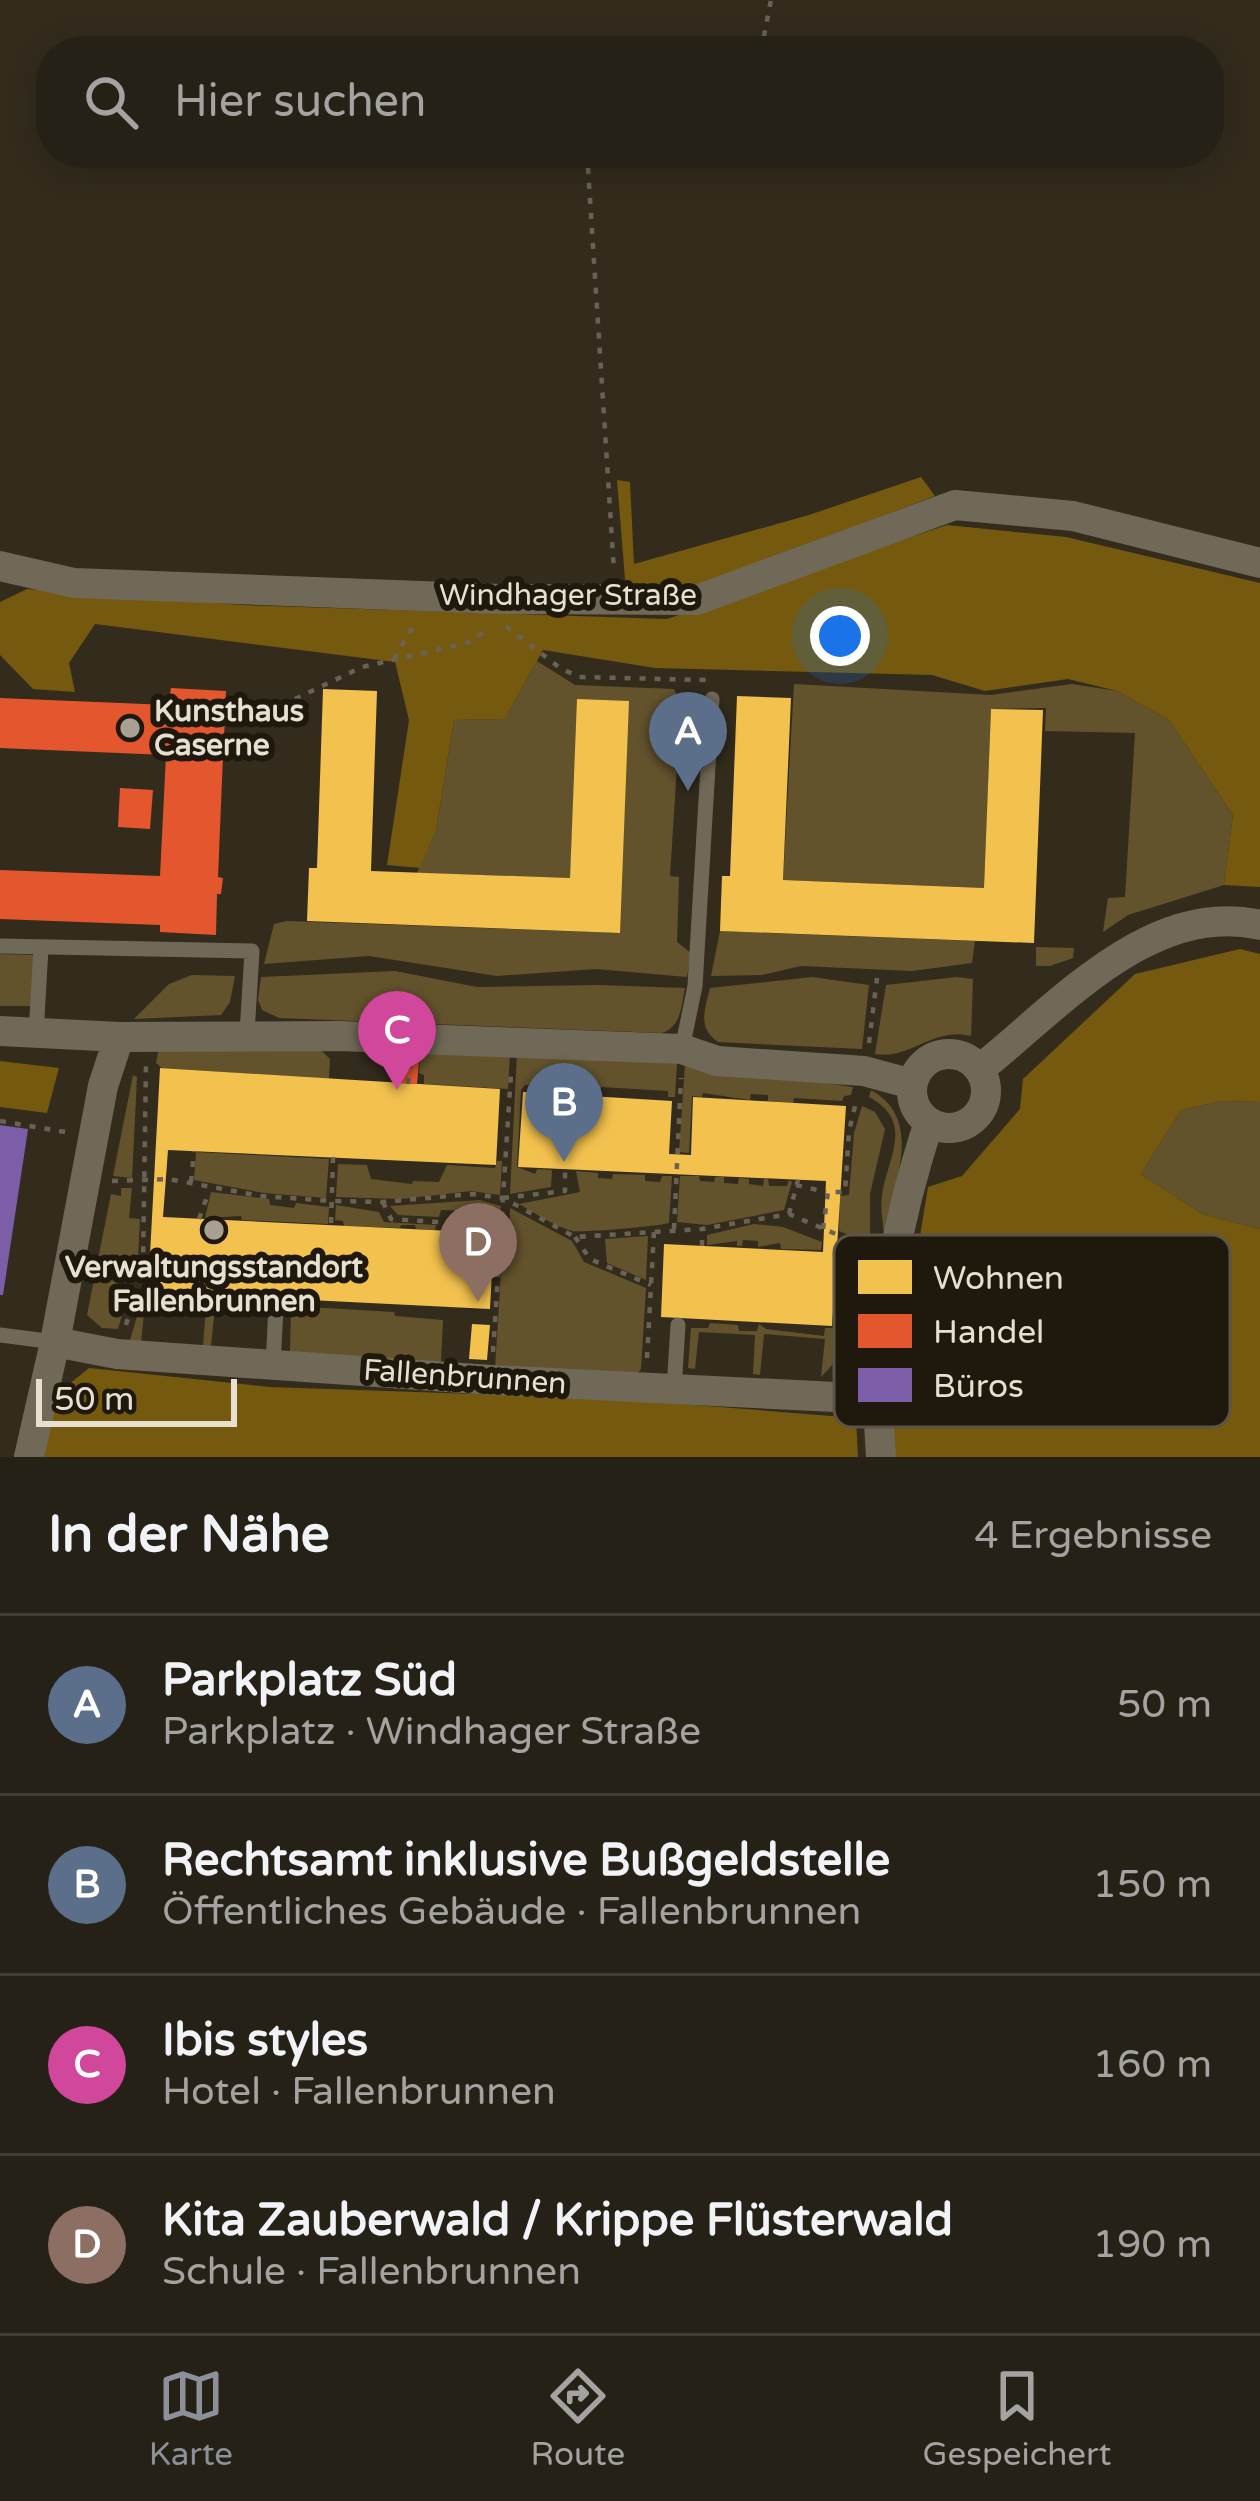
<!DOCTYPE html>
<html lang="de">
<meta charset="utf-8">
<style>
:root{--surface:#262116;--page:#2e291f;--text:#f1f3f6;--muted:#a4a3a1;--line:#423e35;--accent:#8c9099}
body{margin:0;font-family:"Varela Round",sans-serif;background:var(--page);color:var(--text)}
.scale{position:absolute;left:36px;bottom:30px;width:201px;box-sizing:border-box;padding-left:12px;border:6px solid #e7dfcf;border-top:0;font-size:33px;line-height:42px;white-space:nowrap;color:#e7dfcf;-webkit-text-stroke:9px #1f190d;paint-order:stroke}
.you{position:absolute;left:840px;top:636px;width:42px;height:42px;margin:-30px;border:9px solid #fff;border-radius:50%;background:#1a73e8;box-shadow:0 0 0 18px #1a73e833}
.badge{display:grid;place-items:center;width:78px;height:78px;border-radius:50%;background:var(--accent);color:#fff;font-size:39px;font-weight:700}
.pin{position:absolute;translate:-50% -99px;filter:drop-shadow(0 3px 6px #0008)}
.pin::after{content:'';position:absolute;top:63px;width:42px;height:36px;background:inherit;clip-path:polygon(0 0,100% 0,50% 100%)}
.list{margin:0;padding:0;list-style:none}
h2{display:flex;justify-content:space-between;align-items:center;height:156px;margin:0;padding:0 48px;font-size:51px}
h2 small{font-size:39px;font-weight:400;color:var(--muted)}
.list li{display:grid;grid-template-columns:78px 1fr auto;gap:36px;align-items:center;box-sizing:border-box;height:180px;padding:0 48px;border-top:3px solid var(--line)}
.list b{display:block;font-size:45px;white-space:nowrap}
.list p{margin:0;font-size:39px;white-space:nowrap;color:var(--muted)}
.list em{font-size:39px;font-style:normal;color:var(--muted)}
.icon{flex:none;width:66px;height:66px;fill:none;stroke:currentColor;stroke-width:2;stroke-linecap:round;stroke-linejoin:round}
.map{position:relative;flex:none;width:1260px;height:1457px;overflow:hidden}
.search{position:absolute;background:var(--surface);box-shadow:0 6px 30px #0003;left:36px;right:36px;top:36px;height:132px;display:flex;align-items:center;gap:30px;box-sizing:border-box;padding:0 42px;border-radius:48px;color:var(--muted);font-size:45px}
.sheet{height:876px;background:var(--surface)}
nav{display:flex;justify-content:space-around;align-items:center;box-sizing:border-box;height:168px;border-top:3px solid var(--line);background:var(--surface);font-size:33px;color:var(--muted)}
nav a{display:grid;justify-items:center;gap:6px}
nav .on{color:var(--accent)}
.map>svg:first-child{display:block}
</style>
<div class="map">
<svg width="1260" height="1457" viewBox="0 0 1260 1457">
<rect width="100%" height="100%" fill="#332c1d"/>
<path fill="#63532d" d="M537,661L575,685L674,689L681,704L670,876L679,877L677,942L691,953L687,977L596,969L497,976L369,956L264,964L274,924L287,921L620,933L578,699L570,878L417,873L436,830L454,720L505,719Z
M794,684L991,695L1072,684L1117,691L1169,720L1233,815L1224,885L1128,915L1103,932L1108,898L1125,897L1135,733L1045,731L1046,708L991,709L984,888L783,880Z
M720,931L975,941L972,963L912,971L801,966L762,975L711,976Z
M1036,947L1074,948L1073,958L1050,966H1036Z
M0,954L34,955L31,1006H0Z
M395,971L477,987L598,985L685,988C681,1006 682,1026 662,1033L279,1018L262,1010L258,1000L261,977Z
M192,975L235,976L230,1002L221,1015L134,1019L169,984Z
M812,977L869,985L862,1049L718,1042C697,1027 705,1010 710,988Z
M957,977L973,979L971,1036C934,1026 910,1060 875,1054L886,985Z
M159,1047L319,1048L330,1059L329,1079L162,1068L156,1063Z
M421,1049L510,1053L508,1089L424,1084V1075L419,1073Z
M517,1053L677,1063L675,1097H668V1091L601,1087L600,1094L541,1090L540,1086L525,1085L521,1090L517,1167L535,1174L537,1169L552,1170L551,1187L510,1194Z
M685,1064L832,1084L853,1087L851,1095L844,1096L842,1101L794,1098L793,1103L768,1101V1095L751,1094L750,1100L703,1093L702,1097L692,1096L689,1153L679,1152Z
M133,1075L137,1077L132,1178L113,1176Z
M871,1090C926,1121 892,1186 884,1235C883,1222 880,1208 882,1195C888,1156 915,1122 869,1097Z
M1222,1101L1260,1102V1229L1202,1214L1141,1174L1181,1110Z
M862,1106L875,1112L885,1129L870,1194V1243L839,1231L840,1196L849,1195L854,1133Z
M196,1152L329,1159L326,1198L264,1193L194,1180Z
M497,1161H502L500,1195L471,1191L401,1199L336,1197L338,1164L367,1165L371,1179L412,1184L413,1181L439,1182L447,1165L495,1168Z
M576,1171L598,1173V1178L612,1179L613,1174L645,1175V1181L660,1182L662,1176H672L669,1223C661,1226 580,1233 572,1231C554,1226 535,1213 519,1204L580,1192Z
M680,1176H699L700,1181L714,1182L715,1177H724V1183L738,1184L739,1178L749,1179V1184L763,1186L764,1178L768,1179L769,1186H787L789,1180L792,1182L784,1210L707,1225L677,1222Z
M121,1188H132L129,1218L140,1219L138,1258L137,1264L121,1261L136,1267L135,1270L113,1265L134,1273L133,1277L106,1270L132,1280L131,1284L101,1276L130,1287L118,1329L102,1328L87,1315L111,1194L121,1196Z
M211,1192L269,1199L270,1205L294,1208L296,1203L329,1207L328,1224L242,1220L241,1216L205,1218Z
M480,1200L501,1206L498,1228L467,1226V1211L441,1210L439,1217L398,1215L390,1206Z
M336,1205L379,1212L384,1222L436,1225L435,1230L416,1229L415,1225H401L400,1228L344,1226L343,1221L335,1220Z
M510,1208L572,1241L584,1262L646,1288L641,1369L632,1379L495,1369L503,1239H509Z
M754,1224L783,1227L822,1242L821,1250L781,1249L780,1243L758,1247V1241L743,1240L742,1246H737V1241L707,1245V1235Z
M648,1236L646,1280L607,1263L605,1239Z
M839,1245L874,1258C862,1306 858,1341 821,1377L825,1339L764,1334L760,1375L753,1374L755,1335L699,1332L695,1369L688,1368L691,1328H708L710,1323L738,1325L739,1331H757L759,1324L766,1329L824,1336L825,1328H835Z
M143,1296L261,1304L262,1309L215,1307L211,1346H203L206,1306L145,1303L141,1343L130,1340Z
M291,1306L394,1312L395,1316L443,1320L441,1363L290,1354Z"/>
<path fill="#74590f" d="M921,477L935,496L703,584L626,591L617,480L630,482L634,564L809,515Z
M947,525L1066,537L1260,583V887L1224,885L1233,815L1169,720L1117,691L1068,679L985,691L932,675L655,668L543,650L505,719L454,720L436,830L420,868L387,865L409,720L395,662L95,624L69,663L75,692L33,689L0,655V602L27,589L242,605L667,619Z
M1240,949L1260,954V1102L1222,1101L1181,1110L1141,1174L1202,1214L1260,1229V1457H895L892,1407L928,1187L962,1176L1020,1109L1023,1079L1135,974Z
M0,1061L59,1068L47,1113L0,1107Z
M89,1368L270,1387L619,1399L856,1418L858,1457H42L56,1395Z"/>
<path fill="#f2c14e" d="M323,689L377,691L371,871L570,878L577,699L629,701L620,933L307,921L309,868H317Z
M737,696L791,698L783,880L984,888L991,709L1043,710L1034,943L720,931L722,876H730Z
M160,1068L500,1089L496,1165L168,1150L163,1217L494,1233L490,1309L148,1292Z
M523,1092L672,1101L669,1154L691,1155L693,1097L846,1106L832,1326L661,1317L664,1244L823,1252L826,1181L518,1167Z
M472,1324L490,1325L487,1360L469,1359Z"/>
<path fill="#e4572e" d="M171,688L226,691L224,739H228V757L223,756L218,877L223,878L221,894H217L216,935L160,932V925L0,919V870L160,876L166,755L0,748V698L168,705Z
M120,788L153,790L150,829L118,827Z
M420,1050L417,1084L392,1083L404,1051Z"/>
<path fill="#7b5ea7" d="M0,1125L28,1129L3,1295H0Z"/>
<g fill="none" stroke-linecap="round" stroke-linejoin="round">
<path stroke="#6a6355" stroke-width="4.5" stroke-dasharray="6 9" stroke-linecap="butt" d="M761,51L771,0
M587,153L614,571
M506,626L560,668L579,677L706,680
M394,659L416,622
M268,712L362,667L467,643L491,628
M869,1043L877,978
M408,1084L410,1065
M0,1121L65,1132
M112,1181L168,1179L261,1196L332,1201L383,1202L472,1194L503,1198L575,1237L702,1229L789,1214L866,1247
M191,1182L194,1151
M796,1185L826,1192
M503,1198L565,1191V1169
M383,1202L391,1219L452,1223V1228L499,1232
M789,1214L798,1180
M199,1219L209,1191
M331,1223L333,1157
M674,1229L681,1078
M823,1229L828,1192H845L849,1131L856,1102
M575,1237L590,1259L651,1285
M702,1246V1229
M126,1325L143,1264L146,1063
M493,1352L511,1073
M647,1358L654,1231"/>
<path stroke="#716958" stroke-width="15" d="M0,946L252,951L247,1034
M36,1035L41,948
M682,1049L695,986L712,699
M0,1335L55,1342
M273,1365L276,1307
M674,1389L678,1325"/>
<path stroke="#716958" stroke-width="30" d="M0,566L74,583L501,599L697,600L955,505L1073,516L1260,563
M0,1031L119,1037L339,1036L682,1049L717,1061L864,1071L912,1084
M912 1091a37 37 0 1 1 74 0a37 37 0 1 1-74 0Z
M980,1069C1057,1008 1151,899 1260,925
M55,1342L117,1354L491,1380L876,1399
M29,1457L55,1342L103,1086L119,1037
M881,1457C872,1344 894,1230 929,1122"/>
</g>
<g fill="#a8a091" stroke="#1f190d" stroke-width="4.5">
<circle cx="130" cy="728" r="12"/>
<circle cx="214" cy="1230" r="12"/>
</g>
<g text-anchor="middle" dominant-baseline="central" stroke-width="12" stroke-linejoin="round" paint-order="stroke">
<g font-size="30" fill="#e7dfcf" stroke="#1f190d">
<text x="568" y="595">Windhager Straße</text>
<text transform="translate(465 1377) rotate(4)">Fallenbrunnen</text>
</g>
<g font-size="30" font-weight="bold" fill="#e7dfcf" stroke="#1f190d" text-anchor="start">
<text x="154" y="711">Kunsthaus<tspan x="154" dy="34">Caserne</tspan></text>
<text x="214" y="1267" text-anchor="middle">Verwaltungsstandort<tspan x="214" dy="34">Fallenbrunnen</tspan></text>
</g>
</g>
<rect x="834" y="1235" width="396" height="192" rx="18" fill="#1f190d" stroke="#5b5447" stroke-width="3"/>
<rect x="858" y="1260" width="54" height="34" fill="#f2c14e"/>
<rect x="858" y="1314" width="54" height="34" fill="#e4572e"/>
<rect x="858" y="1368" width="54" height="34" fill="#7b5ea7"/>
<g font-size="33" fill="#e7dfcf">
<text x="933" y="1289">Wohnen</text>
<text x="933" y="1343">Handel</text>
<text x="933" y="1397">Büros</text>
</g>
</svg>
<div class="scale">50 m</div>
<div class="you"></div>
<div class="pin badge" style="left:688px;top:791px;background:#5c6f8a">A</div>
<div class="pin badge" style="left:564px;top:1162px;background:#5c6f8a">B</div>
<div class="pin badge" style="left:397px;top:1090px;background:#d1479c">C</div>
<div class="pin badge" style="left:478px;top:1302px;background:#8d6e63">D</div>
<div class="search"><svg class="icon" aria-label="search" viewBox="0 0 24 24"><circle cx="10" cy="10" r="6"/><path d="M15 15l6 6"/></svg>Hier suchen</div>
</div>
<section class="sheet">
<h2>In der Nähe<small>4 Ergebnisse</small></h2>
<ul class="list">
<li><span class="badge" style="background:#5c6f8a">A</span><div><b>Parkplatz Süd</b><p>Parkplatz · Windhager Straße</p></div><em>50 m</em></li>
<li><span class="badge" style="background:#5c6f8a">B</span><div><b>Rechtsamt inklusive Bußgeldstelle</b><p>Öffentliches Gebäude · Fallenbrunnen</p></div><em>150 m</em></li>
<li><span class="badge" style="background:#d1479c">C</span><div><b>Ibis styles</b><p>Hotel · Fallenbrunnen</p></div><em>160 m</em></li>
<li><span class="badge" style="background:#8d6e63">D</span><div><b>Kita Zauberwald / Krippe Flüsterwald</b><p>Schule · Fallenbrunnen</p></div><em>190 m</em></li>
</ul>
</section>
<nav>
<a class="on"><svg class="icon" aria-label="map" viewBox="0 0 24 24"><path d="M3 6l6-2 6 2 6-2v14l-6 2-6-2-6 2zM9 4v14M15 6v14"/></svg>Karte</a>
<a><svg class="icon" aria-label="directions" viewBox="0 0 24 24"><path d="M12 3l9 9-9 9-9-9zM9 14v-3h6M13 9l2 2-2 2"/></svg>Route</a>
<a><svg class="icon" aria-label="saved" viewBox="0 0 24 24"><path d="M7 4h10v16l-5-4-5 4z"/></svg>Gespeichert</a>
</nav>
